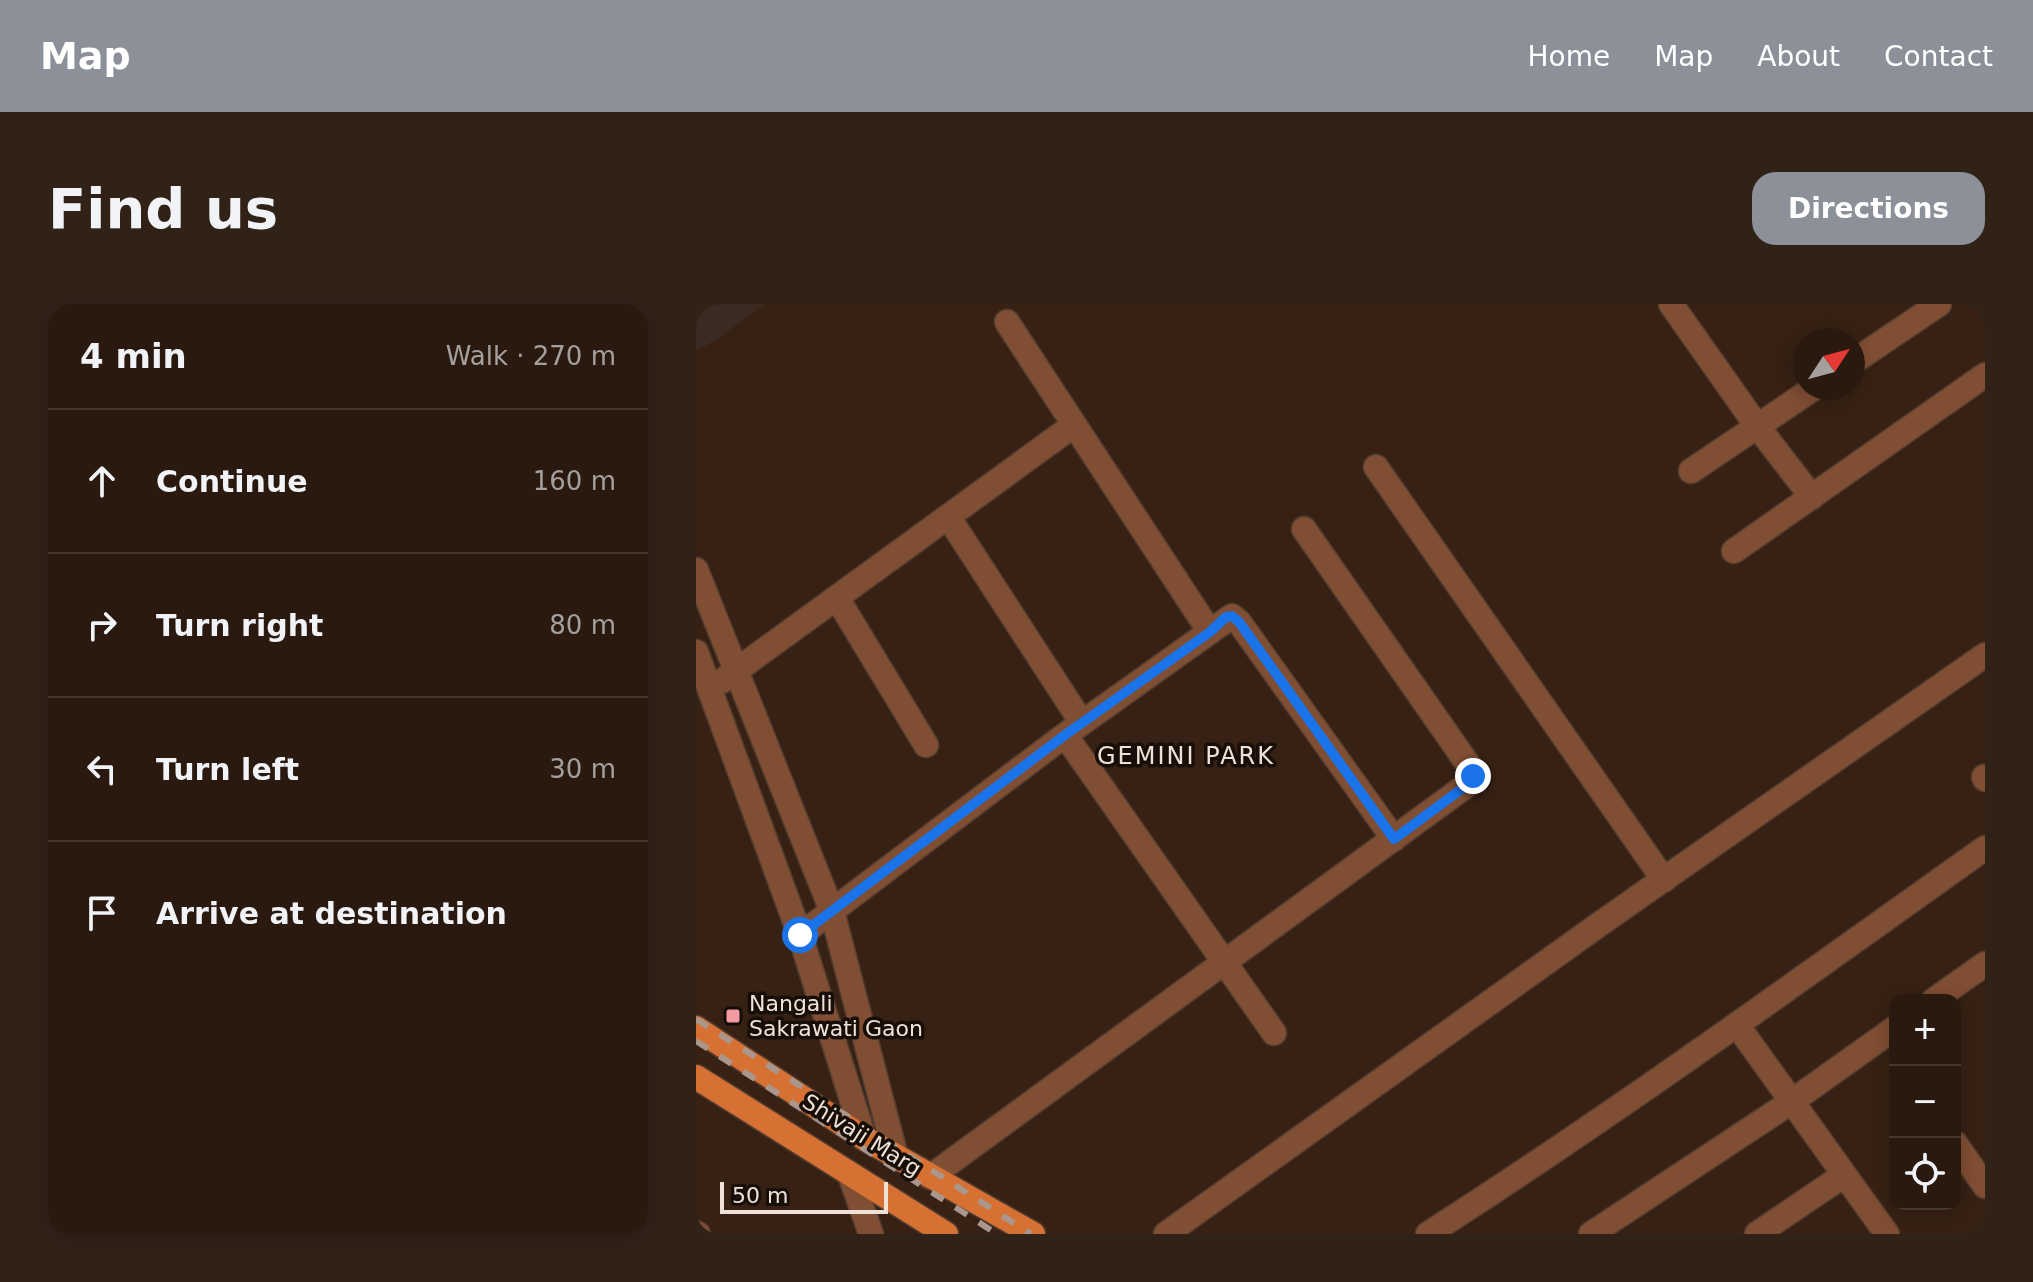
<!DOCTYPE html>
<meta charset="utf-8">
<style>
:root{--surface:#29190f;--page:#312218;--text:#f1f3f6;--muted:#a5a09e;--line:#45382f;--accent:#8c9099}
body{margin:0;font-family:"DejaVu Sans",sans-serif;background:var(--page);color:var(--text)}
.controls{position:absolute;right:24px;bottom:24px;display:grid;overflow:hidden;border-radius:16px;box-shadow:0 4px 20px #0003}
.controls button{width:72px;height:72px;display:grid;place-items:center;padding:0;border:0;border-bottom:2px solid var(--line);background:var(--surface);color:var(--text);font:40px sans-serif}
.compass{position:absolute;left:1097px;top:24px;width:72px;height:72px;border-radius:50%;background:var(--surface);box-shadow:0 4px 20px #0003;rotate:54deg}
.scale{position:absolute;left:24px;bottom:20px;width:168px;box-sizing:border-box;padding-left:8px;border:4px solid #f0e1d8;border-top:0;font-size:22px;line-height:28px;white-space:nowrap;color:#f0e1d8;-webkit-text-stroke:6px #170e08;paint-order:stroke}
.stop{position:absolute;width:24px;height:24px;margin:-18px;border:6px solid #1a73e8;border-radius:50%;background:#fff}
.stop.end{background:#1a73e8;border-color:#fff;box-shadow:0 2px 8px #0008}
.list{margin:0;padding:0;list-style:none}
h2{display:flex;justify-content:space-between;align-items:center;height:104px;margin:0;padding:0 32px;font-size:34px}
h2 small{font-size:26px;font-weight:400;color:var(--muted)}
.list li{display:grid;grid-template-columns:52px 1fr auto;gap:24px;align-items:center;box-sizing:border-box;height:144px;padding:0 32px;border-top:2px solid var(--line)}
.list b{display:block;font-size:30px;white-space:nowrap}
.list em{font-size:26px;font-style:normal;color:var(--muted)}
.icon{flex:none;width:44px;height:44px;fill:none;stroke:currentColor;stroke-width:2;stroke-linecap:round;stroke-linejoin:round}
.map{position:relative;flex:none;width:1289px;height:930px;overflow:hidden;border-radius:24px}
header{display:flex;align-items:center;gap:48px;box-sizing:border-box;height:112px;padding:0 40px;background:var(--accent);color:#fff}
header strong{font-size:38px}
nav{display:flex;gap:44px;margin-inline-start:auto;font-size:28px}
.intro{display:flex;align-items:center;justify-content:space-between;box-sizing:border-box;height:192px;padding:0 48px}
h1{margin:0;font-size:56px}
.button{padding:20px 36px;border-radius:24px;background:var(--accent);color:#fff;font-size:28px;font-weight:700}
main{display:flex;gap:48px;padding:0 48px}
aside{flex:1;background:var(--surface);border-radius:24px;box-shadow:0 4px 20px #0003}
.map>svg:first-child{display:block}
</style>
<header>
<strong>Map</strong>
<nav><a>Home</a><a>Map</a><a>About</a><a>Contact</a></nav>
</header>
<div class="intro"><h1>Find us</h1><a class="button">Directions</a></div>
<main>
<aside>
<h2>4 min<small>Walk · 270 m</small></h2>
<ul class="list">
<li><svg class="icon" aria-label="ahead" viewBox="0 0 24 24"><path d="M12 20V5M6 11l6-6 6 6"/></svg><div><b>Continue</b></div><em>160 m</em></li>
<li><svg class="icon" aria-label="right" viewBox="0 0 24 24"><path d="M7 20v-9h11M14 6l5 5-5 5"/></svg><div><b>Turn right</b></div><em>80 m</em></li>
<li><svg class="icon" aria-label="left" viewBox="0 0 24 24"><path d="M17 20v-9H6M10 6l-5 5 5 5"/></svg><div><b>Turn left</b></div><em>30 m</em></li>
<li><svg class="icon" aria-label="arrive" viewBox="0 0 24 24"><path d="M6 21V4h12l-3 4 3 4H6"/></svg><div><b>Arrive at destination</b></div></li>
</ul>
</aside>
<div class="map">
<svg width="1289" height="930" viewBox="0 0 1289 930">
<rect width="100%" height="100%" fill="#372114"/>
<path fill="#3b2a21" d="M0,0H69L23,34L0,47Z"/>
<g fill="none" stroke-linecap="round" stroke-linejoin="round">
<defs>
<path id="minor" d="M975,0L1061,122L1116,193
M311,18L514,328
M1157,58L1243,0
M680,163L968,576
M995,167L1118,84
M253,214L386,419
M1038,247L1289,71
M0,266L136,607L200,853
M141,294L230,441
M0,348L104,631L168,834
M26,377L378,121
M369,431L578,729
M1288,473L1289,475
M104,631L369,431L536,312L543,318L698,535
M1238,696L1289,660
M1041,721L1191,930
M1259,839L1289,882
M154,871L175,930
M234,873L775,478L776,466L608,225
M0,929L2,930
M470,930L908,617L1289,351
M732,930C922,808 1105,675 1289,544
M895,930L1095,798L1199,724
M1061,930L1148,871"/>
<path id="major" d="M0,724L168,834L337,930
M0,773L250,930"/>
</defs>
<use href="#minor" stroke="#513c2f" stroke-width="27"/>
<use href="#major" stroke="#513c2f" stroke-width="27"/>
<use href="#minor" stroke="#804e33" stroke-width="24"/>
<use href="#major" stroke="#d77033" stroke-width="24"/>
<path stroke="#a9978d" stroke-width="6" stroke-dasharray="14 14" stroke-linecap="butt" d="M0,715L335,930
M0,737L301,930"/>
</g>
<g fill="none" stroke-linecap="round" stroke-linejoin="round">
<path stroke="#1a73e8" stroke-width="10" d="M104,631L369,431L514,328L530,313L536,312L543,318L698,535L775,478L777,472"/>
</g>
<rect fill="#f49aa1" stroke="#170e08" stroke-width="3" x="29" y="704" width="16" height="16" rx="4"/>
<g text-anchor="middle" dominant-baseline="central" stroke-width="7" stroke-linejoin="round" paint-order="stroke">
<g font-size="22" fill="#f0e1d8" stroke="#170e08" text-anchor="start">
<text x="53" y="699">Nangali<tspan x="53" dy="25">Sakrawati Gaon</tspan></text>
</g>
<g font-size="22" fill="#f0e1d8" stroke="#170e08">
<text transform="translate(166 831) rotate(32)">Shivaji Marg</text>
</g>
<g font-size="24" letter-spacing="2" fill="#f0e1d8" stroke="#170e08">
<text x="490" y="452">GEMINI PARK</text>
</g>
</g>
</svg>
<div class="controls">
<button>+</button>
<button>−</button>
<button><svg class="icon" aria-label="locate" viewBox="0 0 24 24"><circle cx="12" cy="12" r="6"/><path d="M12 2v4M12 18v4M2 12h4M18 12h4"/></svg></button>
</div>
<svg class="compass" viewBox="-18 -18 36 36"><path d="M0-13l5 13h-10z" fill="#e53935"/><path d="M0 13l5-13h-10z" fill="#a5a09e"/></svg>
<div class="scale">50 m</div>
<div class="stop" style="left:104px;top:631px"></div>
<div class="stop end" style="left:777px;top:472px"></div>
</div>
</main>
